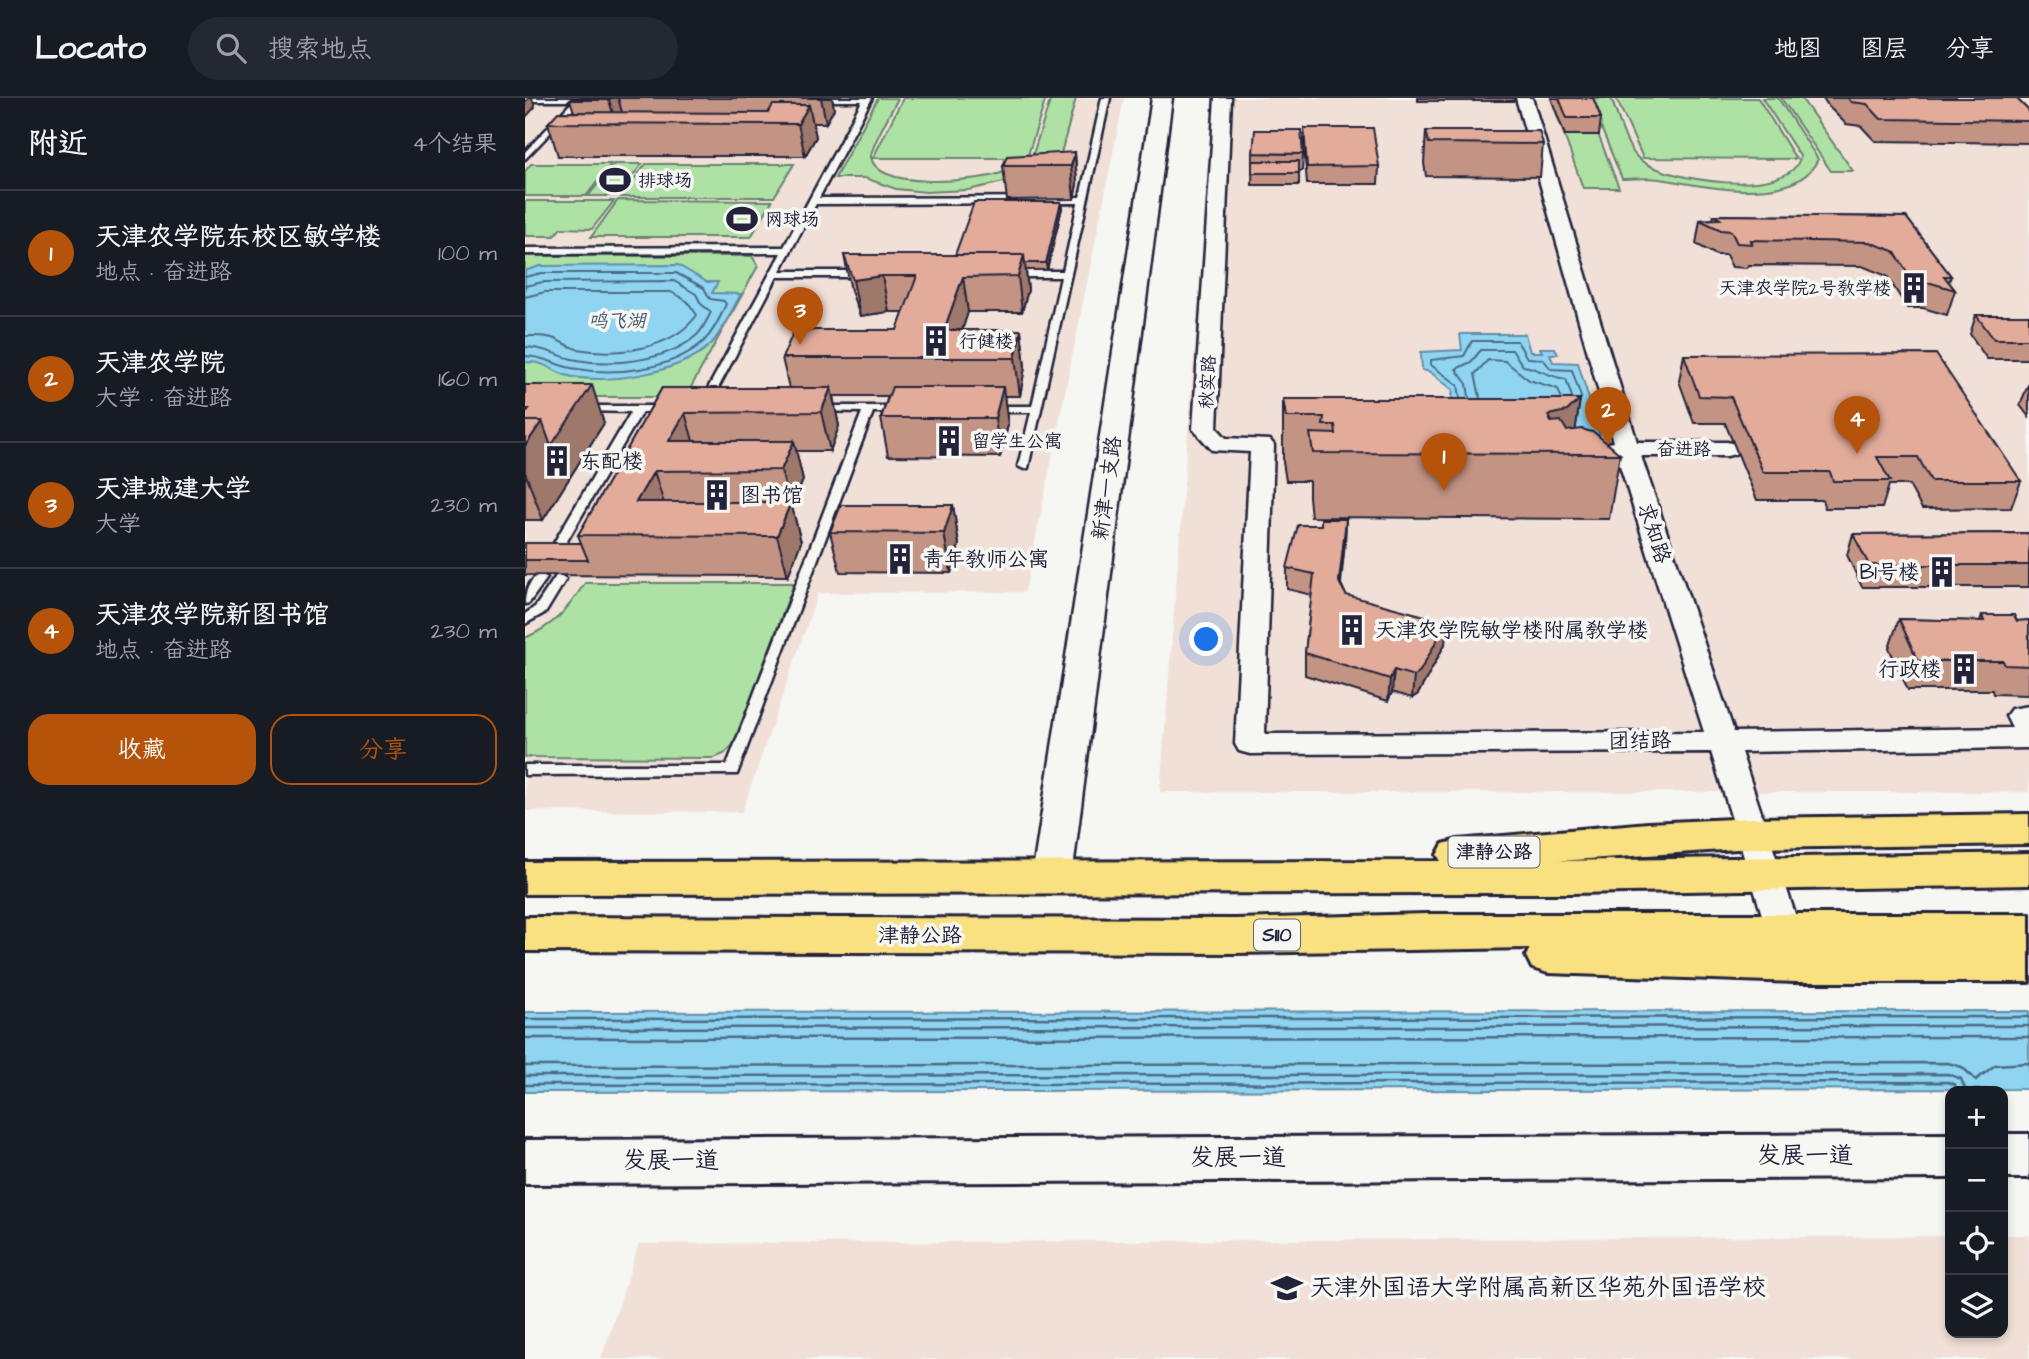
<!DOCTYPE html>
<html lang="zh">
<meta charset="utf-8">
<style>
:root{--surface:#171b24;--page:#242831;--text:#f1f3f6;--muted:#9ea1a6;--line:#363941;--accent:#b45309}
body{margin:0;font-family:"Architects Daughter","LXGW WenKai TC",sans-serif;background:var(--page);color:var(--text)}
.controls{position:absolute;right:21px;bottom:21px;display:grid;overflow:hidden;border-radius:14px;box-shadow:0 4px 10px #0003}
.controls button{width:63px;height:63px;display:grid;place-items:center;padding:0;border:0;border-bottom:2px solid var(--line);background:var(--surface);color:var(--text);font:35px sans-serif}
.you{position:absolute;left:682px;top:542px;width:24px;height:24px;margin:-18px;border:5px solid #fff;border-radius:50%;background:#1a73e8;box-shadow:0 0 0 10px #1a73e833}
.badge{display:grid;place-items:center;width:46px;height:46px;border-radius:50%;background:var(--accent);color:#fff;font-size:23px;font-weight:700}
.pin{position:absolute;translate:-50% -58px;filter:drop-shadow(0 2px 4px #0008)}
.pin::after{content:'';position:absolute;top:37px;width:24px;height:21px;background:inherit;clip-path:polygon(0 0,100% 0,50% 100%)}
.list{margin:0;padding:0;list-style:none}
h2{display:flex;justify-content:space-between;align-items:center;height:91px;margin:0;padding:0 28px;font-size:30px}
h2 small{font-size:23px;font-weight:400;color:var(--muted)}
.list li{display:grid;grid-template-columns:46px 1fr auto;gap:21px;align-items:center;box-sizing:border-box;height:126px;padding:0 28px;border-top:2px solid var(--line)}
.list b{display:block;font-size:26px;white-space:nowrap}
.list p{margin:0;font-size:23px;white-space:nowrap;color:var(--muted)}
.list em{font-size:23px;font-style:normal;color:var(--muted)}
.actions{display:flex;gap:14px;padding:21px 28px}
.actions a{flex:1;padding:16px 0;border:2px solid var(--accent);border-radius:21px;text-align:center;font-size:24px;color:var(--accent)}
.actions .main{background:var(--accent);color:#fff}
.icon{flex:none;width:38px;height:38px;fill:none;stroke:currentColor;stroke-width:2;stroke-linecap:round;stroke-linejoin:round}
.map{position:relative;flex:none;width:1504px;height:1261px;overflow:hidden}
header{display:flex;align-items:center;gap:42px;box-sizing:border-box;height:98px;padding:0 35px;background:var(--surface);border-bottom:2px solid var(--line)}
header strong{font-size:33px}
nav{display:flex;gap:38px;margin-inline-start:auto;font-size:24px}
.search{width:490px;height:63px;background:var(--page);display:flex;align-items:center;gap:18px;box-sizing:border-box;padding:0 24px;border-radius:38px;color:var(--muted);font-size:26px}
main{display:flex}
aside{flex:1;background:var(--surface)}
.map>svg:first-child{display:block}
</style>
<header>
<strong>Locato</strong>
<div class="search"><svg class="icon" aria-label="search" viewBox="0 0 24 24"><circle cx="10" cy="10" r="6"/><path d="M15 15l6 6"/></svg>搜索地点</div>
<nav><a>地图</a><a>图层</a><a>分享</a></nav>
</header>
<main>
<aside>
<h2>附近<small>4个结果</small></h2>
<ul class="list">
<li><span class="badge">1</span><div><b>天津农学院东校区敏学楼</b><p>地点 · 奋进路</p></div><em>100 m</em></li>
<li><span class="badge">2</span><div><b>天津农学院</b><p>大学 · 奋进路</p></div><em>160 m</em></li>
<li><span class="badge">3</span><div><b>天津城建大学</b><p>大学</p></div><em>230 m</em></li>
<li><span class="badge">4</span><div><b>天津农学院新图书馆</b><p>地点 · 奋进路</p></div><em>230 m</em></li>
</ul>
<div class="actions"><a class="main">收藏</a><a>分享</a></div>
</aside>
<div class="map">
<svg width="1504" height="1261" viewBox="0 0 1504 1261">
<rect width="100%" height="100%" fill="#f6f6f2"/>
<filter id="ink" filterUnits="userSpaceOnUse"><feTurbulence type="fractalNoise" baseFrequency=".0143" numOctaves="2"/><feDisplacementMap in="SourceGraphic" scale="14" xChannelSelector="R" yChannelSelector="G"/><feConvolveMatrix kernelMatrix="1 2 1 2 8 2 1 2 1" color-interpolation-filters="sRGB"/></filter>
<g filter="url(#ink)">
<path fill="#f0e0d8" d="M0,0H599L500,494L293,495L217,714L0,713Z
M689,0H1504V694H635Z
M1478,1137H1504V1261H76L114,1146L1425,1138V1235H1478Z"/>
<path fill="#aee2a4" stroke="#688270" stroke-width="2" d="M353,0H373C368,11 345,49 346,59C352,93 450,83 473,76C485,73 496,66 507,59L526,0H551L529,81L497,80L443,92L401,94L371,91L340,80H310Z
M378,0H521L502,60H348Z
M1026,0H1059L1094,90H1058Z
M1064,0H1086C1093,17 1099,45 1112,59C1136,84 1270,102 1275,58L1237,0H1253L1293,61C1271,111 1175,87 1135,81C1123,79 1110,81 1097,81Z
M1091,0H1233L1271,61L1118,60Z
M1256,0H1276L1328,73H1306Z
M6,66H86L61,98H0V73Z
M89,66H117L92,98H63Z
M121,66H269L249,99H96Z
M93,102L247,103L226,139H66Z
M0,103H89L67,131L36,130L29,138H0Z
M0,158H227L233,168L165,291L143,299H0Z
M60,485H269L209,646L199,656L189,660L0,659V540C30,527 42,512 60,485Z"/>
<path fill="#8fd5f1" stroke="#638da8" stroke-width="2" d="M153,167L182,184H193L187,195L216,196C207,211 198,234 185,247C157,275 78,288 40,277C22,271 23,264 0,264V173L15,168Z
M935,236H1000L1005,254H1017L1015,250H1030L1033,256H1025L1028,264L1053,265L1075,337L1066,340L926,306L928,292L905,274L897,272L896,254L937,252Z
M1504,913V991L0,994V914Z"/>
<g fill="none" stroke-linecap="round" stroke-linejoin="round">
<path stroke="#4e6a84" stroke-width="2" d="M0,179L17,175H151L179,190L185,201L199,203L201,206C196,218 189,233 179,243C146,273 88,278 46,270C30,267 18,258 0,258
M0,188L18,184L149,183L171,196L176,206L186,214C182,222 178,231 172,237C142,264 84,269 47,261C30,257 18,249 0,249
M0,199L20,194H146L162,203L172,217C147,252 92,258 52,251C43,249 36,243 27,240C18,237 9,238 0,238
M935,299L933,287L906,267V262L939,258L947,243H992L1002,260L1018,261L1026,271L1047,272L1056,299
M944,299L942,286L931,271L946,264L956,252H987L998,268C1014,270 1024,279 1041,281L1047,299
M955,299L950,276L963,262L980,263L1004,282L1033,291L1036,299"/>
<path stroke="#4e6a84" stroke-width="2.5" d="M0,921L1504,919
M0,930L1504,928
M0,940L1504,939
M0,968L1423,965L1437,969L1451,982L1470,967L1504,965
M0,978L1423,976L1436,981L1441,993
M0,987L1423,984L1430,987L1432,993"/>
<defs>
<path id="service" d="M0,0H64L65,1L56,3L0,61V54L48,3H0Z
M285,0H347L294,100L555,99L577,0H585L503,370L499,371L493,368L506,314H464L459,311L464,308H507L536,179H484L479,176L484,173H538L553,105L291,106L255,173H342L347,176L342,179H252L184,307L179,310L174,307L256,155L0,156V150L259,149L337,3H288Z
M58,308H142L147,311L142,314H117L35,455L29,459L23,455L106,314L54,313L53,311Z
M292,308H377L382,311L377,314H348L212,676L0,677V667H202L337,314L288,313V309Z
M16,476L22,480L4,505L0,506C0,494 4,481 16,476Z
M35,477L41,481L21,514L0,526V516L11,508L31,478Z"/>
<path id="minor" d="M690,0H706L692,330L701,340L745,342L749,347L740,636L1179,634L1092,358L1076,356L1072,351L1076,346L1088,344L991,0H1007L1112,344H1202L1210,346L1214,351L1210,356L1202,358H1116L1209,634L1487,630L1481,618L1486,611L1504,608V650L1216,654L1283,855L1278,864L1266,868L1254,864L1249,855L1186,654L725,656L714,653L710,646L725,354L687,352L668,331Z"/>
<path id="tertiary" d="M627,0H647L547,779L541,790L527,794L513,790L507,779Z"/>
<path id="secondary" d="M1425,1036V1080L0,1086V1042Z
M1478,1036H1504V1080H1478Z"/>
<path id="trunk" d="M1504,716V746L1228,750L1033,763L1504,755V787L1046,795L0,796V764L916,763L912,757L918,746L933,742L1123,725L1228,720Z
M902,816H1504V884H1269L1023,875L1007,870L1001,858L1005,850L710,855L0,853V819L710,821Z"/>
</defs>
<use href="#service" stroke="#22223b" stroke-width="5"/>
<use href="#minor" stroke="#22223b" stroke-width="5"/>
<use href="#tertiary" stroke="#22223b" stroke-width="5"/>
<use href="#secondary" stroke="#22223b" stroke-width="6"/>
<use href="#trunk" stroke="#22223b" stroke-width="6"/>
<use href="#service" fill="#f6f6f2" fill-rule="evenodd"/>
<use href="#minor" fill="#f6f6f2" fill-rule="evenodd"/>
<use href="#tertiary" fill="#f6f6f2" fill-rule="evenodd"/>
<use href="#secondary" fill="#f6f6f2" fill-rule="evenodd"/>
<use href="#trunk" fill="#f9e181" fill-rule="evenodd"/>
</g>
<path fill="#c39484" stroke="#22223b" stroke-width="2" d="M47,0H307L309,11L301,25H288L291,39L280,58H33L23,25L49,14L45,2Z
M893,0H990L989,3H893Z
M1026,0H1068L1076,20L1074,37H1040Z
M1298,0H1491L1504,13V45L1350,43L1336,28L1321,26L1304,9Z
M779,30L854,68L853,86H782L779,47Z
M901,33L1018,46L1015,79L901,78L899,65Z
M550,54L552,86L549,101L482,102L478,68Z
M728,55L778,56L777,73H774V87H727Z
M536,104L537,110L522,172H501L503,192L497,214H443L437,232H496L500,269L495,298H479L483,327L475,359L363,358L356,320L363,298H308L314,328L305,353H271L278,382L267,409L276,444L263,478L0,477V445H56L53,437L137,290H264L257,260L372,232L379,214H364L335,218L326,193L319,157H430Z
M1189,117L1381,119L1426,178L1424,184L1430,192L1422,217L1398,210H1382L1362,178L1337,168L1223,167L1222,170L1207,169L1201,157H1191L1171,146L1175,122L1188,121Z
M1451,217H1504V261H1462L1445,236Z
M1159,257L1496,383L1486,410L1397,411L1384,387H1364L1357,410H1300L1297,402H1232L1200,325H1169L1154,283Z
M0,287L79,325L18,422H0Z
M1503,287H1504V319L1495,307Z
M758,301H1055L1050,332L1095,356L1084,421L786,419L784,399V383H761L758,364Z
M428,407L434,447L426,475L315,474L305,434Z
M821,421L820,443L816,486L821,497L920,546L893,596L887,600L867,594L863,603L780,577V555L787,497L762,491V470L795,427Z
M1504,435V489H1337L1322,457L1328,436Z
M1457,517L1492,523L1504,522V593L1503,597L1468,596L1467,592H1383L1364,550L1374,521L1455,523Z"/>
<path fill="#9f786c" stroke="#22223b" stroke-width="2" d="M4,0H7L10,9L0,20V4Z
M86,0H93L100,25L91,26L84,2Z
M296,0H307L309,11L301,25Z
M284,7L291,39L280,58L273,26Z
M550,54L552,86L549,101L546,68Z
M536,104L537,110L522,172L521,165Z
M499,157L503,192L497,214L493,178Z
M357,178L364,214L335,218L328,182Z
M438,179L443,214L428,260L419,232Z
M496,232L500,269L495,298L490,260Z
M67,287L79,325L18,422L0,374V348L17,323Z
M478,289L483,327L475,359L470,320Z
M306,290L314,328L305,353L296,314Z
M1055,301L1047,356L1023,317Z
M160,315L171,353L144,343Z
M269,343L278,382L267,409L276,444L263,478L252,438L265,407L256,372Z
M129,373L141,412L111,404Z
M428,407L434,447L426,475L419,435Z
M821,421L820,443L813,505L814,484Z
M922,524L920,546L893,596L887,600L889,578Z
M869,572L867,594L863,603L865,581Z"/>
<path fill="#e3ac9a" stroke="#22223b" stroke-width="2" d="M47,0H86L84,2H45Z
M1034,0H1068L1076,20H1042Z
M1323,0H1491L1504,13V23L1356,21L1342,6L1326,4Z
M248,7H284L273,26L23,25L33,14L243,15Z
M779,30H848L854,68L782,69Z
M730,32H776L778,56L728,55Z
M901,33H1014L1018,46L904,45Z
M550,54L546,68H478L482,58Z
M727,63H774V75H727Z
M449,104H536L521,165H500L499,157H430Z
M1189,117L1381,119L1426,178H1419L1430,192L1406,185H1389L1369,153L1344,144L1225,142L1227,146L1212,145L1206,133L1196,132L1175,122L1195,121Z
M319,157H499L493,178L438,179L419,232H496L490,260H257L268,235L289,232H372L392,178H357L328,182Z
M1451,217H1504V241H1469Z
M1411,256L1496,383H1406L1393,359H1352L1365,383H1308L1305,374H1238L1206,299L1174,298L1159,257Z
M0,287H67L26,348L17,323H0V316L4,311H0Z
M367,289H478L470,320H356Z
M137,290H306L296,314L160,315L144,343H269L256,372L129,373L111,404H266L252,438L53,437Z
M758,301H1055L1042,313L1023,317L1026,324L1036,323L1042,333L1057,331L1070,335L1095,356L788,355L785,335L811,336L810,327H798L799,319H761Z
M0,323H17L0,348Z
M316,407H428L419,435L305,434Z
M796,421H821L814,484L821,497L922,524L895,573L889,578L869,572L865,581L780,555L789,476L762,470L773,427H796Z
M1504,435V467H1344L1328,436Z
M0,445H56L63,462H0Z
M1457,517H1489L1492,523L1504,522V568L1480,567L1478,563H1393L1374,521L1459,523Z"/>
</g>
<defs>
<symbol id="stadium-bare" viewBox="-9 -9 18 18"><path d="M0-5a6.5 5 0 1 0 0 10a6.5 5 0 1 0 0-10ZM-3.5-1.8h7v3.6h-7Z" fill="#22223b" stroke="#f6f6f2" stroke-width="2.5" paint-order="stroke"/></symbol>
<symbol id="building-bare" viewBox="-9 -9 18 18"><path d="M-4-6H4V6H1V3H-1V6H-4ZM-2.5-4.3h1.7v1.8h-1.7ZM.8-4.3h1.7v1.8H.8ZM-2.5-1h1.7V.8h-1.7ZM.8-1h1.7V.8H.8Z" fill="#22223b" stroke="#f6f6f2" stroke-width="2.5" paint-order="stroke"/></symbol>
<symbol id="school-bare" viewBox="-9 -9 18 18"><path d="M0-5L7-2L0 1L-7-2ZM-4 1L0 2.5L4 1V4Q0 6-4 4Z" fill="#22223b" stroke="#f6f6f2" stroke-width="2.5" paint-order="stroke"/></symbol>
</defs>
<g fill-rule="evenodd">
<use href="#stadium-bare" x="68" y="60" width="44" height="44"/>
<use href="#stadium-bare" x="195" y="99" width="44" height="44"/>
<use href="#building-bare" x="1367" y="168" width="44" height="44"/>
<use href="#building-bare" x="389" y="221" width="44" height="44"/>
<use href="#building-bare" x="402" y="321" width="44" height="44"/>
<use href="#building-bare" x="10" y="341" width="44" height="44"/>
<use href="#building-bare" x="170" y="375" width="44" height="44"/>
<use href="#building-bare" x="353" y="439" width="44" height="44"/>
<use href="#building-bare" x="1395" y="452" width="44" height="44"/>
<use href="#building-bare" x="805" y="510" width="44" height="44"/>
<use href="#building-bare" x="1417" y="549" width="44" height="44"/>
<use href="#school-bare" x="740" y="1168" width="44" height="44"/>
</g>
<g text-anchor="middle" dominant-baseline="central" stroke-width="7" stroke-linejoin="round" paint-order="stroke">
<g font-size="18" fill="#22223b" stroke="#f6f6f2" text-anchor="start">
<text x="113" y="82">排球场</text>
<text x="240" y="121">网球场</text>
<text x="1366" y="190" text-anchor="end">天津农学院2号教学楼</text>
<text x="434" y="243">行健楼</text>
<text x="447" y="343">留学生公寓</text>
</g>
<g font-size="18" fill="#22223b" stroke="#f6f6f2">
<text transform="translate(683 284) rotate(-87)">秋实路</text>
<text x="1159" y="351">奋进路</text>
</g>
<g font-size="19" font-style="italic" fill="#435872" stroke="#f6f6f2">
<text x="92" y="223">鸣飞湖</text>
</g>
<g fill="#f6f6f2" stroke="#626272" stroke-width="2">
<rect x="923.5" y="738.5" width="91" height="31" rx="5"/>
<rect x="729" y="821.5" width="46" height="31" rx="5"/>
</g>
<g font-size="19" font-weight="bold" fill="#22223b">
<text x="969" y="754">津静公路</text>
<text x="752" y="837">S110</text>
</g>
<g font-size="21" fill="#22223b" stroke="#f6f6f2" text-anchor="start">
<text x="55" y="363">东配楼</text>
<text x="215" y="397">图书馆</text>
<text x="398" y="461">青年教师公寓</text>
<text x="1394" y="474" text-anchor="end">B1号楼</text>
<text x="850" y="532">天津农学院敏学楼附属教学楼</text>
<text x="1416" y="571" text-anchor="end">行政楼</text>
</g>
<g font-size="21" fill="#22223b" stroke="#f6f6f2">
<text transform="translate(582 390) rotate(-82)">新津一支路</text>
<text transform="translate(1129 435) rotate(72)">求知路</text>
<text transform="translate(1115 643) rotate(-1)">团结路</text>
<text x="395" y="837">津静公路</text>
</g>
<g font-size="24" fill="#22223b" stroke="#f6f6f2">
<text x="1280" y="1058">发展一道</text>
<text x="713" y="1060">发展一道</text>
<text x="146" y="1063">发展一道</text>
</g>
<g font-size="24" fill="#22223b" stroke="#f6f6f2" text-anchor="start">
<text x="785" y="1190">天津外国语大学附属高新区华苑外国语学校</text>
</g>
</g>
</svg>
<div class="controls">
<button>+</button>
<button>−</button>
<button><svg class="icon" aria-label="locate" viewBox="0 0 24 24"><circle cx="12" cy="12" r="6"/><path d="M12 2v4M12 18v4M2 12h4M18 12h4"/></svg></button>
<button><svg class="icon" aria-label="layers" viewBox="0 0 24 24"><path d="M12 4l9 5-9 5-9-5zM3 14l9 5 9-5"/></svg></button>
</div>
<div class="you"></div>
<div class="pin badge" style="left:919px;top:393px">1</div>
<div class="pin badge" style="left:1083px;top:347px">2</div>
<div class="pin badge" style="left:275px;top:247px">3</div>
<div class="pin badge" style="left:1332px;top:356px">4</div>
</div>
</main>
